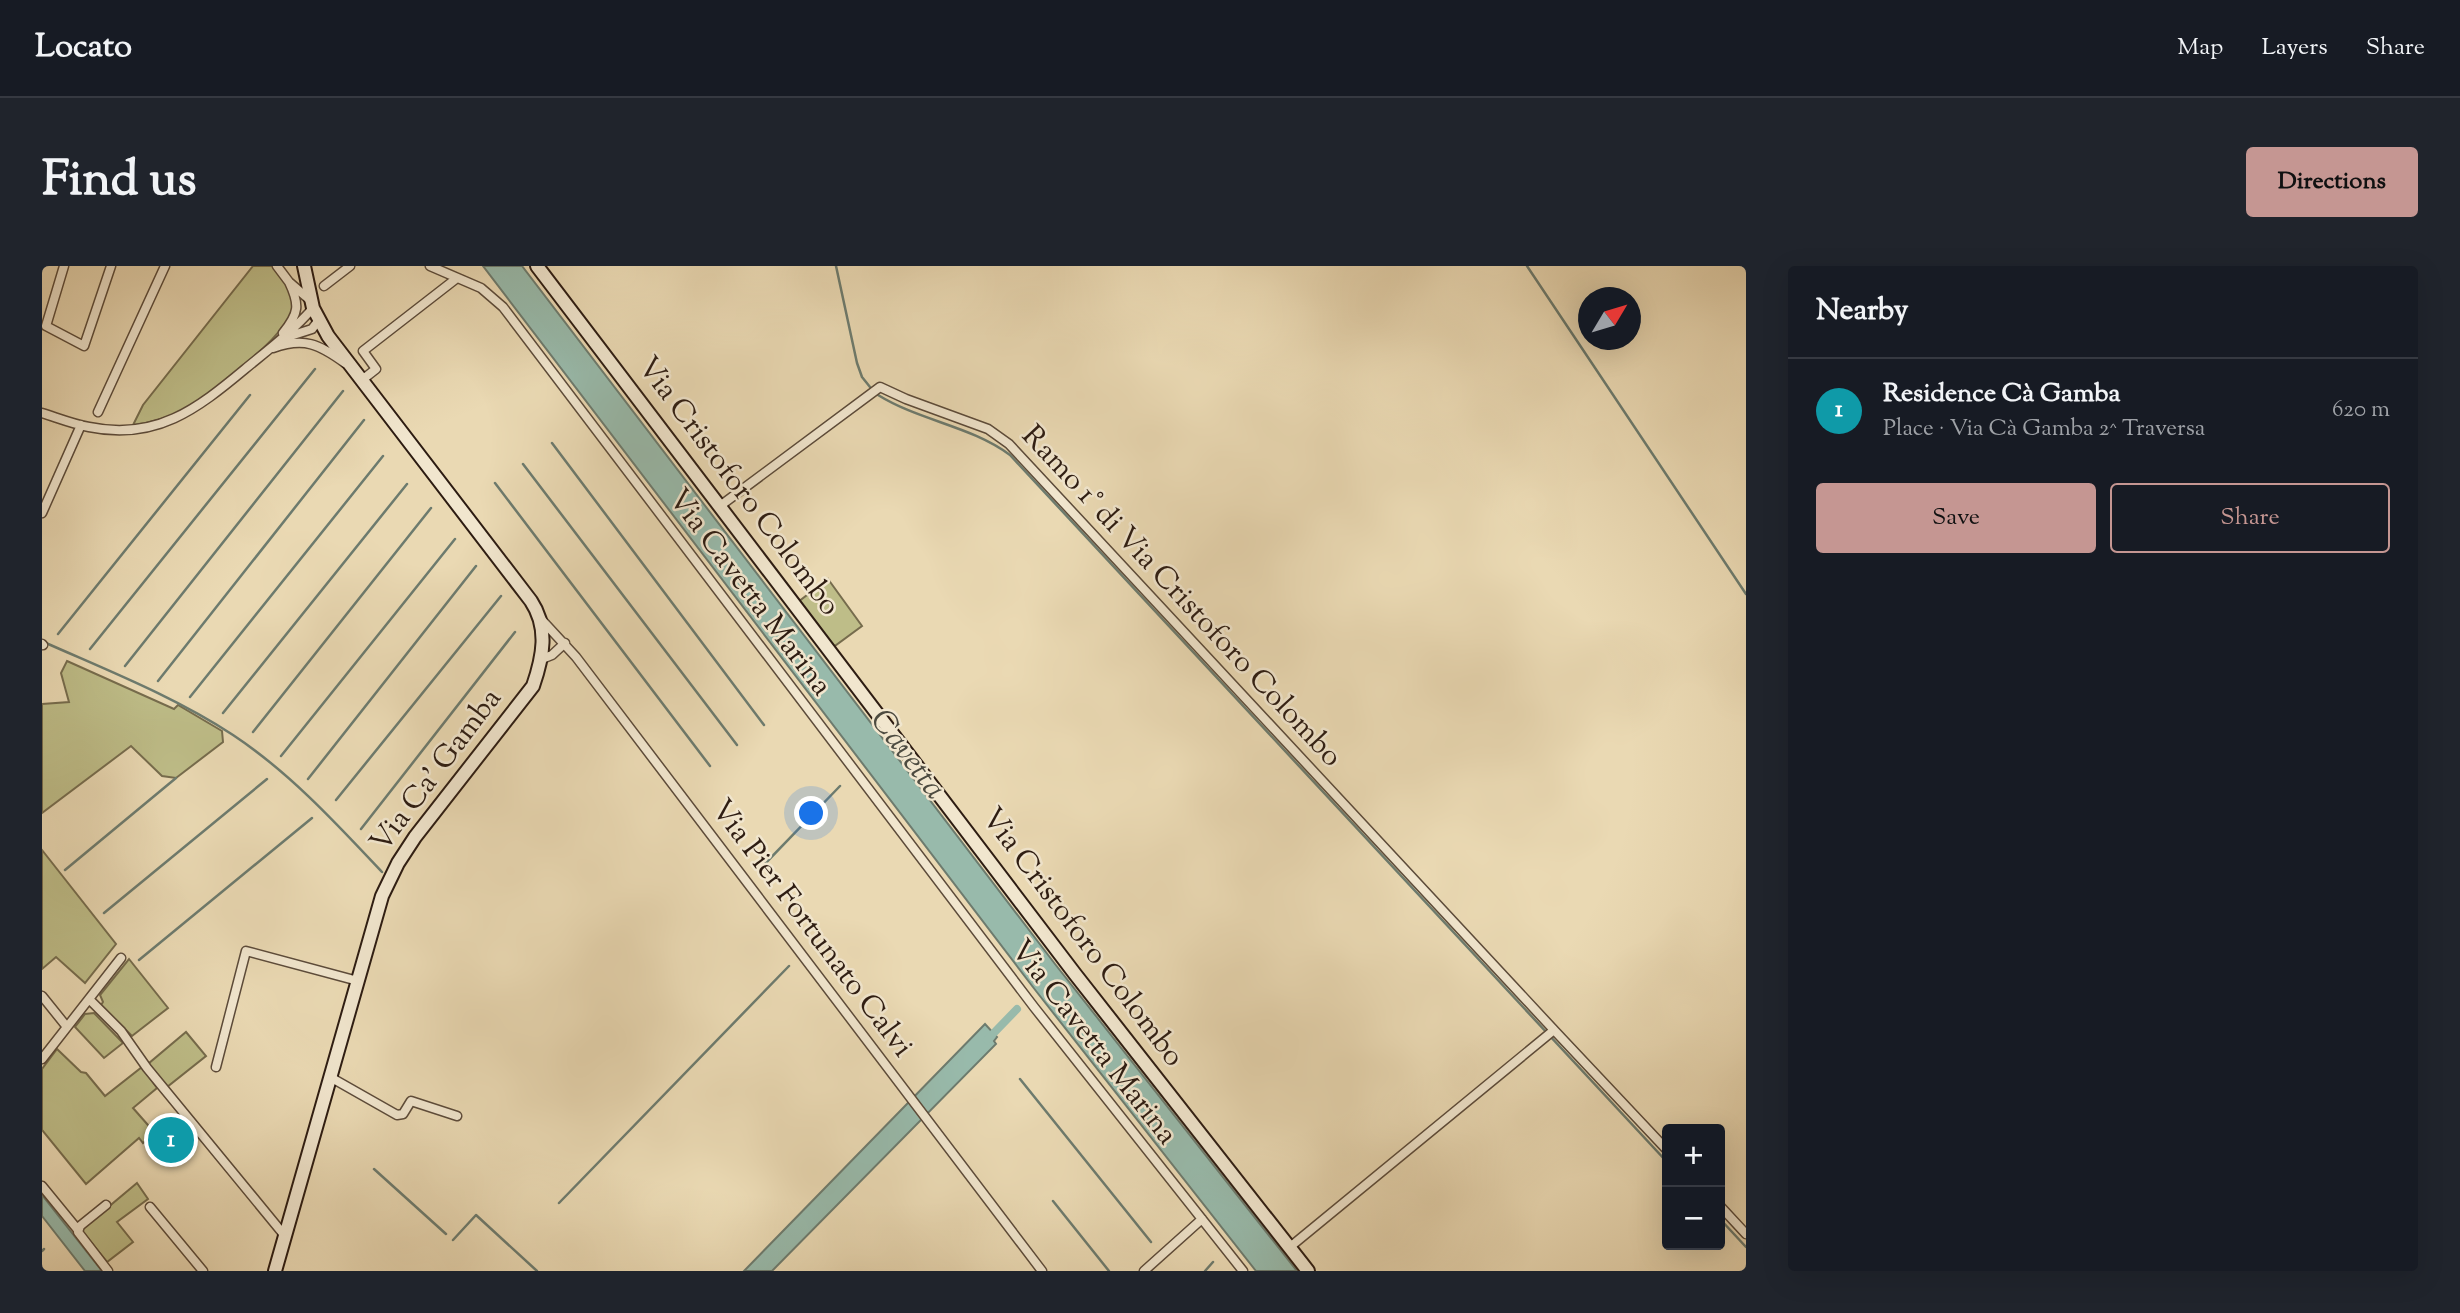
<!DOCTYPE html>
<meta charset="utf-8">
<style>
:root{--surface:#171b24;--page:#20242c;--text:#f1f3f6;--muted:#9ea1a6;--line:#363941;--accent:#c59692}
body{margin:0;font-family:"Sorts Mill Goudy",serif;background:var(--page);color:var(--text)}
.controls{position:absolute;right:21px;bottom:21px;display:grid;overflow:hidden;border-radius:7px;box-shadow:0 7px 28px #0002}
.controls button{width:63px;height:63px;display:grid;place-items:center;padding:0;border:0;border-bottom:2px solid var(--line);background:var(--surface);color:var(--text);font:35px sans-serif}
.compass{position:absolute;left:1536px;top:21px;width:63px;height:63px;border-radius:50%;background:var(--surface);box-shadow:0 7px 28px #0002;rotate:52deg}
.you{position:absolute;left:770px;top:548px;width:24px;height:24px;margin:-18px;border:5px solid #fff;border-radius:50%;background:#1a73e8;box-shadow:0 0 0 10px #1a73e833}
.badge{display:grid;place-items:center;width:46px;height:46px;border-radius:50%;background:var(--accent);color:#fff;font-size:23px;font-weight:700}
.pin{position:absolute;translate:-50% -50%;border:4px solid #fff;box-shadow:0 2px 7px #0006}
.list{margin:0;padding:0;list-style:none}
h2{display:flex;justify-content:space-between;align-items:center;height:91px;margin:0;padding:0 28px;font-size:30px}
h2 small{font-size:23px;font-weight:400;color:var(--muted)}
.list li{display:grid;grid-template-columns:46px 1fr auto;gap:21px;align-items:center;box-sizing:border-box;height:105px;padding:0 28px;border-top:2px solid var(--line)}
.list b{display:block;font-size:26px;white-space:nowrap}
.list p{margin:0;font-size:23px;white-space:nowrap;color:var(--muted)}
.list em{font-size:23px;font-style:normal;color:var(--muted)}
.actions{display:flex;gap:14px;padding:21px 28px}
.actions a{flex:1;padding:16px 0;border:2px solid var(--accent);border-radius:7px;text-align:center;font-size:24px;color:var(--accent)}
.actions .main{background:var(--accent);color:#111}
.map{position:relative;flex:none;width:1704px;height:1005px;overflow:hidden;border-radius:7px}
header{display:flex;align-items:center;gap:42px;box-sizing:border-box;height:98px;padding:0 35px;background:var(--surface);border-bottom:2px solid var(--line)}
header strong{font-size:33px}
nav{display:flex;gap:38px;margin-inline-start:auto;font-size:24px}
.intro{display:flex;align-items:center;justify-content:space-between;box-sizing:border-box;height:168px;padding:0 42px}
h1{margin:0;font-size:49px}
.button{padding:18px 32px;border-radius:7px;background:var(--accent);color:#111;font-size:24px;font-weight:700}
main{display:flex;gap:42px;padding:0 42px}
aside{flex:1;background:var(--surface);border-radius:7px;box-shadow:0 7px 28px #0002}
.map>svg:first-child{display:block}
</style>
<header>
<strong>Locato</strong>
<nav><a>Map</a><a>Layers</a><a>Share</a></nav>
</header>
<div class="intro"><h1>Find us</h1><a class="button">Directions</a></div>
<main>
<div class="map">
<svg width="1704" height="1005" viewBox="0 0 1704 1005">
<rect width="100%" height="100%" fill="#ead9b3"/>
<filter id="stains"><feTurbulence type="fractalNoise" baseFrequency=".00286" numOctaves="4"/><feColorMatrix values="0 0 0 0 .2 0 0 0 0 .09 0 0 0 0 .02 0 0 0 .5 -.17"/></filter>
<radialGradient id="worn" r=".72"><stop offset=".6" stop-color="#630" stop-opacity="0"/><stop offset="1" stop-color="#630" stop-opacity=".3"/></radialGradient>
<path fill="#bebd88" stroke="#766c4d" stroke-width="2" d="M211,0H230C238,10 251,23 252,36C252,67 164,132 137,146C123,153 107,157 91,159L101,139Z
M786,313L820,360L790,382L756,336Z
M25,395L132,443L136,439L180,465L181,476L134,512L120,510L89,480L0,547V438L27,436L19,407Z
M0,584L74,678L43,717L14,691L0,703Z
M87,693L126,742L90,770L59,739L61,736L58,729Z
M52,747L81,777L62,792L33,761L43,748Z
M144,766L164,790L125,821L106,798Z
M15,783L39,806L44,807L63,830L100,801L115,822L91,842L113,867L101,877L97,872L44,918L0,864V803Z
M95,917L106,933L75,956L91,976L65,996L39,964Z"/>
<path fill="#98baab" stroke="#6d7b6e" stroke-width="2" d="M441,0H480L1013,698L1255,1005H1214L994,725Z
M943,758L955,771L952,775L954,778L730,1005H702Z
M0,929L60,1005H43L0,950Z"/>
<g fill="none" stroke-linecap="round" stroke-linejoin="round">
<path stroke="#6d7b6e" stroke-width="2.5" d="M794,0L815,97L820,111L828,121
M1485,0L1704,328
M836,129C878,155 929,160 968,189L1625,896
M510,177L722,459
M481,198L695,479
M453,217L668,500
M16,368L208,129
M4,377C67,405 133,431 191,469C247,506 294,557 340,606
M48,383L273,103
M83,400L301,125
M116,415L322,154
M148,431L341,190
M181,447L365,218
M211,466L389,242
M239,490L413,273
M266,513L434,300
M294,534L459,330
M319,563L473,366
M718,603L798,520
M23,604L134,512
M62,647L225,513
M97,694L270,552
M978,813L1109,976
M332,903L404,968
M1011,935L1067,1005
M517,937L747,700
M1678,953L1704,981
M411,974L434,949L495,1005
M0,985L2,983
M1163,1005L1171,996"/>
<path stroke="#98baab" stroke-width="8" d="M945,774L975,743"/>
<defs>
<path id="street" d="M22,0L4,60L42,80L69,0
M235,0L247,16L269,35
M388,0L439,22L461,41L992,741L1201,1005
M282,20L308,0
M241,67C257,47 258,39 247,16
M242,72L270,63L277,54
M231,82C262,71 277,78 303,97
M320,114L334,103L321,85L415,12
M56,146L123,0
M0,147C16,152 31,158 47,161C114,175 155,143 203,103C226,84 251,65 271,42
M678,240L838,121L864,133L946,163L967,178L1512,764
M0,247L39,159
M498,352L534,391L1000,1005
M0,378L1,379
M500,393L510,389L523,377
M0,730L25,761
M47,733L79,765L105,802L243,970
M0,793L79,692
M174,801L204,685L316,715
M288,811L355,849L361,848L369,835L415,850
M0,920L36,964
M64,939L38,960L36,966L66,1005
M1678,940L1704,968
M108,941L161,1005
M1248,981L1512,764L1625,884
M1102,1005L1160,953"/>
<path id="secondary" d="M495,0L1033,708L1266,1005
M233,1005L340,630L356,597L373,571L491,420C501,391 507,362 489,335L286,70L271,42L262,0"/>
</defs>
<use href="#street" stroke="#5c4b3a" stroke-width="11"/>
<use href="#secondary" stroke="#2d1c12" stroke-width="16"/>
<use href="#street" stroke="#f1e6ce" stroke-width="8"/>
<use href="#secondary" stroke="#f1e6ce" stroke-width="12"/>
</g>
<g text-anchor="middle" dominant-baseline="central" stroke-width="5" stroke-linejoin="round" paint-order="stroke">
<g font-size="30" fill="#2d1c12" stroke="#f1e6ce">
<text transform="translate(696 221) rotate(53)">Via Cristoforo Colombo</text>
<text transform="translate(707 327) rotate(53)">Via Cavetta Marina</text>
<text transform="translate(1139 331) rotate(47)">Ramo 1° di Via Cristoforo Colombo</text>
<text transform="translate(395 505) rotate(-53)">Via Ca' Gamba</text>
<text transform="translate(769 663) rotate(53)">Via Pier Fortunato Calvi</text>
<text transform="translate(1040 672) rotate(53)">Via Cristoforo Colombo</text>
<text transform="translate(1051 777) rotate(52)">Via Cavetta Marina</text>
</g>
<g font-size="32" font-style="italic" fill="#4d4b40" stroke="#f1e6ce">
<text transform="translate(865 489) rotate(53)">Cavetta</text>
</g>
</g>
<rect width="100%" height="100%" filter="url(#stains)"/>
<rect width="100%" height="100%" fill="url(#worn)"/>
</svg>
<div class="controls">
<button>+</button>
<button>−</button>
</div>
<svg class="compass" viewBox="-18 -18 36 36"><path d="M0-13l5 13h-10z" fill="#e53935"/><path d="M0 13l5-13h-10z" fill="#9ea1a6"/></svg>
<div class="you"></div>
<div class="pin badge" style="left:129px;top:874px;background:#0f9aa8">1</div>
</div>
<aside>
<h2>Nearby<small></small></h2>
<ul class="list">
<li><span class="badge" style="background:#0f9aa8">1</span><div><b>Residence Cà Gamba</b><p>Place · Via Cà Gamba 2^ Traversa</p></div><em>620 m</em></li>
</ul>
<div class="actions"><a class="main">Save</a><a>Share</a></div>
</aside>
</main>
